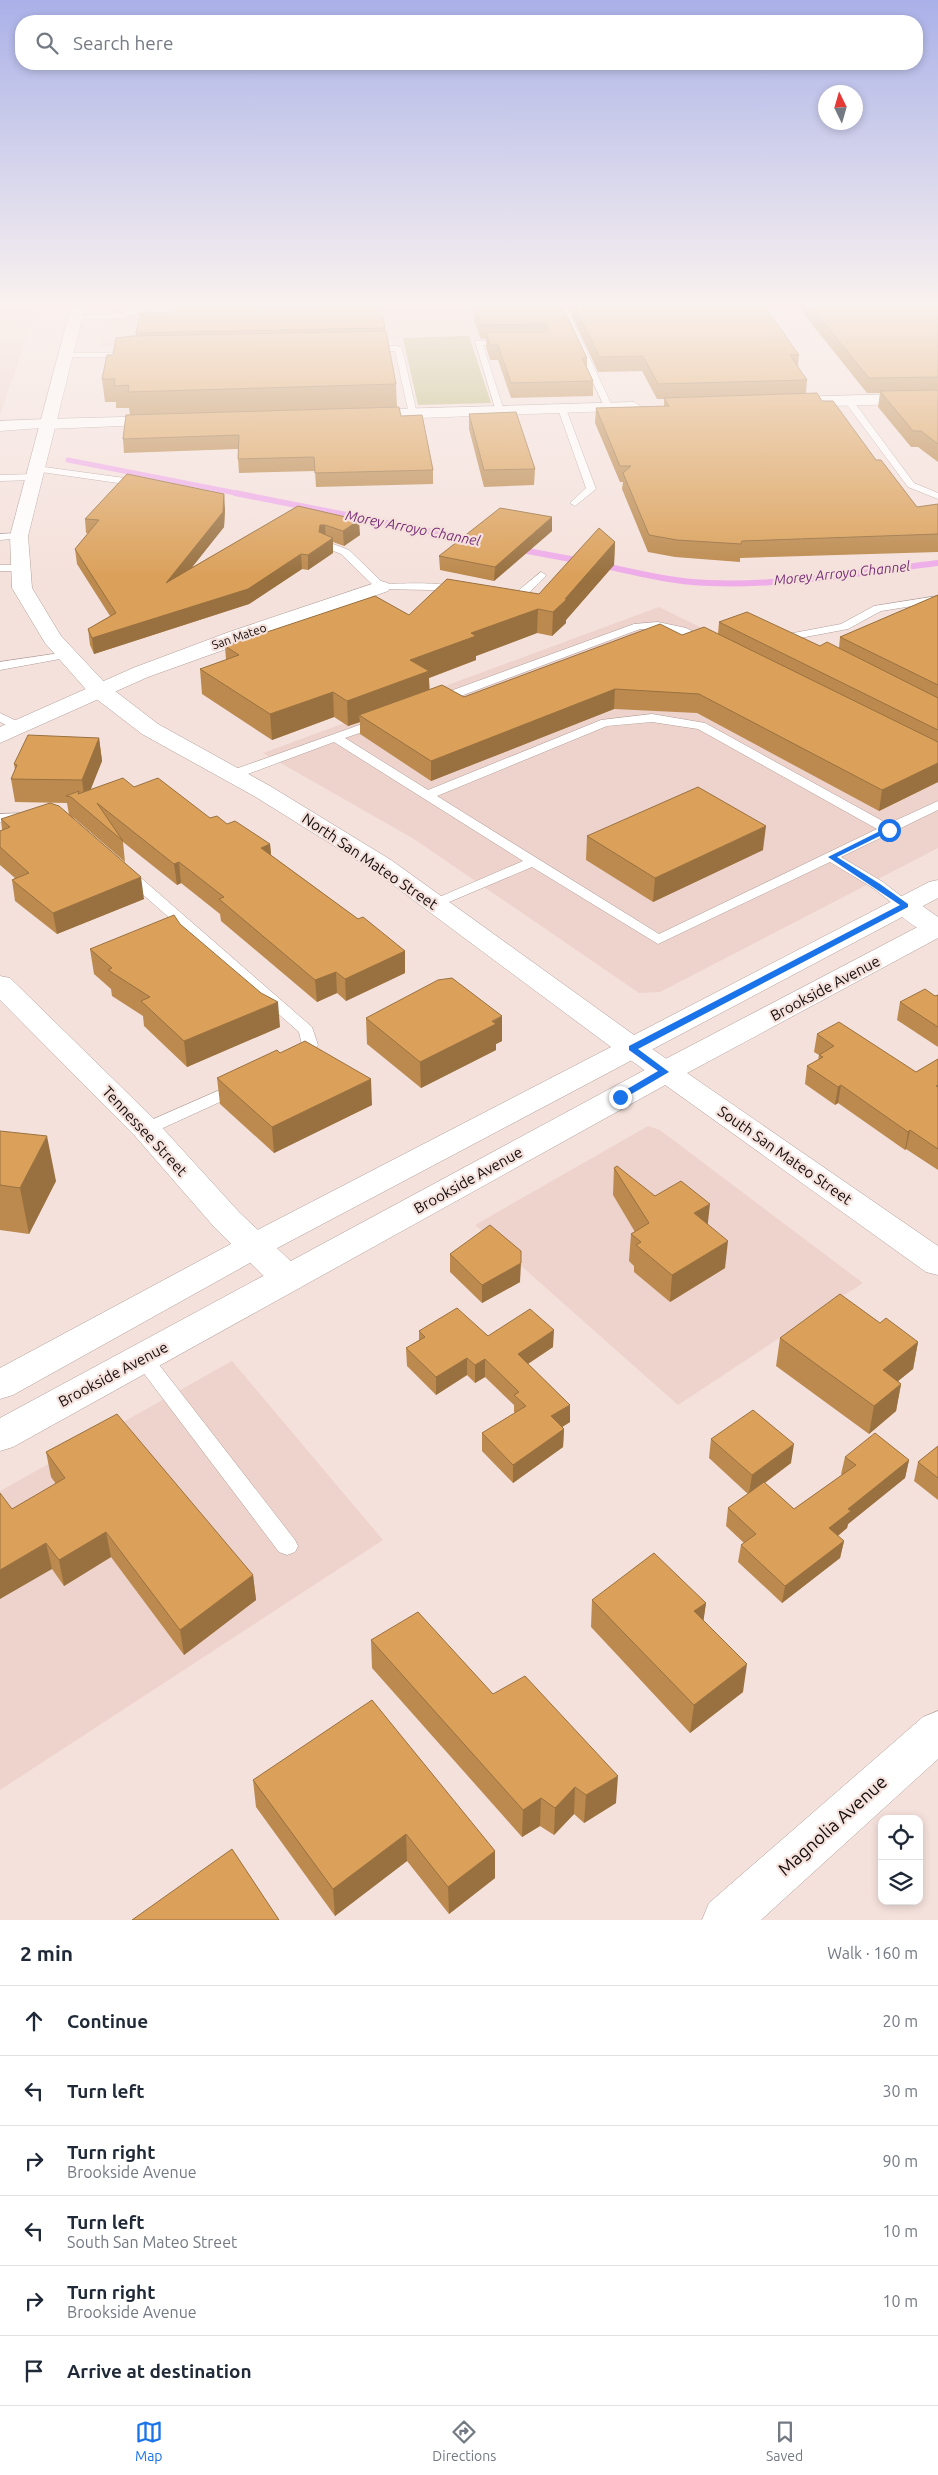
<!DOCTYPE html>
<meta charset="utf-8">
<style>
:root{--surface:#fff;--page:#f6f6f7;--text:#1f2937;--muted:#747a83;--line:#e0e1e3;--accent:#1a73e8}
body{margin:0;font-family:Ubuntu,sans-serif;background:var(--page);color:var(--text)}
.controls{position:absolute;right:15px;bottom:15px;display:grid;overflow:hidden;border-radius:10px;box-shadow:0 2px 8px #0003}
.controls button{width:45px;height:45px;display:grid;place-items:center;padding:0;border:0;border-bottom:1px solid var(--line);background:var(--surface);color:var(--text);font:25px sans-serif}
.compass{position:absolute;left:818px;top:85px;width:45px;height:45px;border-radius:50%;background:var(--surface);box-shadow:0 2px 8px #0003;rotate:355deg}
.stop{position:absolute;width:15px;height:15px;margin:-11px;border:4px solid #1a73e8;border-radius:50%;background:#fff}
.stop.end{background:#1a73e8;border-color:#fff;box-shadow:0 1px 5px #0008}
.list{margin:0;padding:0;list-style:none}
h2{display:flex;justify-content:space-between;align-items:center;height:65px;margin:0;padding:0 20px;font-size:21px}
h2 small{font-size:16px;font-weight:400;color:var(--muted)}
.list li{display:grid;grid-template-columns:32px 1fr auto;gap:15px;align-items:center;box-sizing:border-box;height:70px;padding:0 20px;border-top:1px solid var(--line)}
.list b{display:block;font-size:19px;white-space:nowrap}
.list p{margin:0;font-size:16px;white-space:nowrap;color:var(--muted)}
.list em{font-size:16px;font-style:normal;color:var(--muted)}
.icon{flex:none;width:28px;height:28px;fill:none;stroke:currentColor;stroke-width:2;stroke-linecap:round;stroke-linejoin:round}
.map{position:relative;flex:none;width:938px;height:1920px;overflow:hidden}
.search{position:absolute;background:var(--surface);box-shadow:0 2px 8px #0003;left:15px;right:15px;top:15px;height:55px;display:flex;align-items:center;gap:12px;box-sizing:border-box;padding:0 18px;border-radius:20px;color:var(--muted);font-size:19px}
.sheet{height:485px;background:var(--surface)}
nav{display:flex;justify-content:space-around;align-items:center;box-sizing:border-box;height:70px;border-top:1px solid var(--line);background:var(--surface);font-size:14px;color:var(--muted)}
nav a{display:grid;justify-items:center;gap:2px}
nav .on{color:var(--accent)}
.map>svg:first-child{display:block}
</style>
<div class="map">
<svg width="938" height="1920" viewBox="0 0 938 1920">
<rect width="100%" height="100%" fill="#f5e1dc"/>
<path fill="#eed3cc" d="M0,307H37L0,415Z
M107,307H533L544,334L99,347Z
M659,607L938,743V848L660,992L639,993L414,839L263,753Z
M648,1126L660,1130L863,1283L678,1405L475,1225Z
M232,1361L383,1540L0,1790V1491Z"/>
<path fill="#bdb779" d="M469,336L491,403L418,405L403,338Z"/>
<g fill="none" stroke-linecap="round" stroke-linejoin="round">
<path stroke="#eeace9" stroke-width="5" d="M68,460L241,494"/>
<path stroke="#eeace9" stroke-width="6" d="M235,493L473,540
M517,549L581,561
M601,565C637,573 673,582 710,583C786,586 863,572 938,563"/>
<defs>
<path id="service" d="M130,307H138L136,314L121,318L75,320L71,318L75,316L120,314L129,311Z
M156,307H164C160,318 142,321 133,316L151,313Z
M558,307H566L613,408L612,410L605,408Z
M475,341H505L509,343L505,345H483L504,411L503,413L496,411Z
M398,346L402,348L417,414L413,417L409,414L395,351H370L366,349L370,347Z
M63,353H132L136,355L132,357H63Z
M845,398H851L914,483L938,493V499L908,487L845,402Z
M562,406L566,409L596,489L575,506L570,503L586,488L558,409Z
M37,466L139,480L144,483L139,486L34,471V467Z
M0,475L35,474L40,477L35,480L0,481Z
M19,533L23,534V538L0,540V534Z
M325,541L349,550L384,584C401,584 450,580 462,591L457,594L432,590L377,589L341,554L321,546V542Z
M0,565H21L26,568L21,571H0Z
M541,572L546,575L545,577C534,587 520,606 503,602V598L514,594Z
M938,596V602L881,611L848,629L800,638L804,642L802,644H794L782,637L788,634L841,624L874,606Z
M658,622L686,628L714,642L712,644H704L672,631L640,629L442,703H434L432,700L434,697L634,624Z
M67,652L71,653V657L0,670V662Z
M0,713L23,724L25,727L19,731L0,722Z
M652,714L705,723L888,824L938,801V810L841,857L883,882L910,903L912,906L910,909H900L873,888L830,862L658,944L532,867L435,908L428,904L430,901L523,861L334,742L237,778L232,779L226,775L227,772L379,718L385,722L383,725L345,738L428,790L601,720ZM652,722L698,729L877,829L659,934L437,796L607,726Z
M27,813L34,817L32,820L0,822V814Z
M128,870L133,871L312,1027L318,1045L306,1062H294L292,1058L302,1045L299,1032L123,877L121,874L123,871Z
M238,1082L244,1083L246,1087L244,1091L152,1133H140L138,1129L140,1125Z
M143,1351L150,1353L295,1540L298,1546L295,1552L287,1555L279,1552L136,1363L133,1358L136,1353Z"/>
<path id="minor" d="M938,393V403L795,407L787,402L795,397Z
M634,402L642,407L640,410L362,420L354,415L362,410Z
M162,416L168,418L170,421L168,424L48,429L42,427L40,424L42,421L48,419Z
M381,581L388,583L391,587L388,591L148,677L0,743V727L133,668L229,632Z
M905,898L914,900L938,917V937C923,933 901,919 892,906L896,900Z
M0,976L10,978L157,1122L239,1212L300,1270L305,1279L300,1288L288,1291L276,1288L215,1228L135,1136L0,1000Z
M938,1711V1759L761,1920H702L709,1903L923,1717Z"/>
<path id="tertiary" d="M48,419L54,421L56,424L54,427L0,431V421Z
M632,1039L642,1042L938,1246V1275L926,1272L622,1054L617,1048L622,1042Z"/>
<path id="secondary" d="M71,307H85L28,536L32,588L61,636L106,684L158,724L270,786L391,860L634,1035L929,882L938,880V898L266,1254L13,1395L0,1399V1368L242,1238L611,1047L373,870L254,796L142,734L90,694L45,643L12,588L10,536Z
M938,919V938L676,1079L13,1447L0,1451V1418L654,1065L929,921Z"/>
</defs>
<use href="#service" stroke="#b19e99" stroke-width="1"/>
<use href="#minor" stroke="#b19e99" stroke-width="1"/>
<use href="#tertiary" stroke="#b19e99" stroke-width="1"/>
<use href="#secondary" stroke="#b19e99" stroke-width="1"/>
<use href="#service" fill="#fff" fill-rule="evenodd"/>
<use href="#minor" fill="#fff" fill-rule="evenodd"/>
<use href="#tertiary" fill="#fff" fill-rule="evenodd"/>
<use href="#secondary" fill="#fff" fill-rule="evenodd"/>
</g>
<path fill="#bc8a4e" d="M176,307H256V310L385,328L396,384L397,407L130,415L129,408H116V402H105L102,379L113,355L136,336V333L176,312Z
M474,307H563L587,358V367L593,381V396L511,398L498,360H490L486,347V339H481L474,321Z
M568,307H766L765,308L799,355L798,367L807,380L806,393L822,401L917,507L938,504V552L740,558V562L675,557L648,552L622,489L623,482H620L595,423L596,408L664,406V399H657L642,371L598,372Z
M798,307H938V462L918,447H911L878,407L880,393H867Z
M469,414L535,469L534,485L484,487L469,429Z
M401,416L433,470V484L316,487L315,471L239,473L238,459V449L124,453L123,439Z
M298,506L360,535L344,546L333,542V553L308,570L302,569L249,604L94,654L90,645L88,629L110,616L77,564L75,549L88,533H86L85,519L225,509L224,527L191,568Z
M552,531L494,581L440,570L439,556Z
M615,542L614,565L566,620V623L552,636L537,633L476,656V660L429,678V690L464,697L682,635L718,634L719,622L820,646L839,648L840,637L938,595V782L879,811L697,713L614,709L431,781L360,734V722L348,726L334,717L272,740L202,694L200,669L226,660L225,646L409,615L539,594Z
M99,738L102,761L90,790L134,787L210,818L227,824L270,844L271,855L358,919L405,951V973L346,1001L337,993L317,1002L221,921L220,914L181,883L177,885L123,842L125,862L74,818L71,817L144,899L57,934L15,901L12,880L15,878L0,865V831L2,830L1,819L69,815L67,803L15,802L11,779L15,770L14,764Z
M587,836L763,850L653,902L586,860Z
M180,924L280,1027L187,1067L144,1026L143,1016L112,996L111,989L94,974L90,949Z
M938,995V1047L897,1020L900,1002L935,996Z
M366,1018L502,1041L496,1044V1050L421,1088L367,1044Z
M817,1034L916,1072L938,1059V1170L906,1149L905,1150L838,1103L835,1105L805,1084L807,1066L818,1060L819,1055L814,1052Z
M280,1053L372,1105L274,1153L220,1104L217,1078Z
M0,1131L56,1181L29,1234L0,1230Z
M614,1168L655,1196L708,1224L725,1268L670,1302L634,1272V1266L629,1261L631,1234L635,1232L613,1195Z
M450,1254L520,1282L482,1303L450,1272Z
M880,1323L918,1342L913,1369L898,1381L901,1384L896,1411L869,1434L776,1366L780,1338Z
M419,1331L488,1336L553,1347L528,1364L570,1405V1422L562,1427L564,1429L563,1447L513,1483L482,1451V1433L515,1413L514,1412V1405L485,1377L475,1383L467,1375L436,1395L407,1366L406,1348L419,1340Z
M711,1439L791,1463L765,1483L794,1509L842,1475L841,1474L845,1457L909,1460L905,1478L848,1524L847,1528L838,1536L844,1541L840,1558L782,1603L738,1562L741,1545L744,1543L726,1526L728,1508L748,1494L709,1458Z
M938,1446V1500L914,1481L918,1462Z
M46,1452L253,1575L256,1600L184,1655L111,1557L64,1586L52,1569L12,1509L56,1484L51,1477Z
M592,1600L706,1603L703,1621L743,1692L690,1733L591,1627Z
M371,1640L493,1694L616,1803L584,1823L574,1814L554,1835L540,1826L522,1837L372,1668Z
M253,1780L495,1851V1878L449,1914L407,1861L335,1916L256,1807Z"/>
<path fill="#997140" d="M224,494L225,509L224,527L167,599L166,583Z
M552,517V531L494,581L495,567Z
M359,520L360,535L344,546L343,531Z
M320,525H325L326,539L319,532Z
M333,538V553L308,570V555Z
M615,542L614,565L566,620V623L552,636L553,612Z
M301,554L302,569L249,604L94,654L92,638Z
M538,609L537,633L476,656V660L429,678L430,696L359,715L360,722L348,726L347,701L410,660L471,633Z
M615,689L614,709L431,781V761Z
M333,692L334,717L272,740L270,714Z
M99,738L102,761L85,804L82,780Z
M938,763V782L879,811L882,790Z
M766,826L763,850L653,902L655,878Z
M270,844L272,865L261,848Z
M179,862L181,883L177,885L174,864Z
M141,877L144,899L57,934L53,913Z
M405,951V973L346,1001L345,979Z
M336,972L337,993L317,1002L315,980Z
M278,1002L280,1027L187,1067L184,1041Z
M502,1016V1041L496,1044V1050L421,1088L420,1062Z
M371,1079L372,1105L274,1153L272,1127Z
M841,1085L838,1103L835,1105L838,1087Z
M910,1130L906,1149L905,1150L908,1132Z
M47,1136L56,1181L29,1234L20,1188Z
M710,1204L707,1231L694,1213Z
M728,1241L725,1268L670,1302L672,1275Z
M521,1263L520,1282L482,1303V1285Z
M554,1330L553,1347L517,1371L518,1354Z
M918,1342L913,1369L877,1398L883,1370Z
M467,1358V1375L436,1395V1377Z
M485,1359V1377L475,1383V1365Z
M901,1384L896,1411L869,1434L874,1406Z
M570,1405V1422L551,1434V1416Z
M564,1429L563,1447L513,1483V1465Z
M794,1444L791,1463L749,1494L752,1475Z
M909,1460L905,1478L848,1524L847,1528L826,1545L829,1528L848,1509Z
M106,1532L111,1557L64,1586L59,1560Z
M844,1541L840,1558L782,1603L785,1586Z
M46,1543L52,1569L0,1599V1570Z
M253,1575L256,1600L184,1655L180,1630Z
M706,1603L702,1631L694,1611Z
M747,1664L743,1692L690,1733L694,1705Z
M618,1776L616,1803L584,1823L586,1795Z
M575,1787L574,1814L554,1835L555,1808Z
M541,1798L540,1826L522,1837L523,1810Z
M406,1834L407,1861L335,1916L333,1889Z
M495,1851V1878L449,1914L448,1887Z"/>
<path fill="#dba15b" stroke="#997140" d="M176,307H256V310L381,307L385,328L136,333L140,313L176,312Z
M474,307H563L587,358H582L593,381L511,383L498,345H490L486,332H546L548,326L546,324L481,325Z
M575,307H765L799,355H790L807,380L658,384L643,356L599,357Z
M811,307H938V377L869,378Z
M386,331L396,384L128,392L129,385L114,386L115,379H102L107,355H113L116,338L134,336Z
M938,390V444L921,431H913L880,391Z
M817,393L822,401H833L876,460H881L917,507L938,504V534L742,541L741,544L677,540L649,535L623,473L631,466H620L596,408L669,406L664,398Z
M399,407L401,416L422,415L433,470L315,473L314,457L238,459L239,435L123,439L126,415Z
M516,412L535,469L484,470L469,414Z
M127,474L224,494L223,512L166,583L298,506L359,520L343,531L325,525H320L319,532L333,538L308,555L301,554L248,589L92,638L88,629L116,613L75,549L99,520L85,519Z
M500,508L552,517L495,567L439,556Z
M599,528L615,542L565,599H567L553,612L538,609L471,633L476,636L410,660L429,671L347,701L333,692L270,714L200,669L239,655L225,646L375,596L409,615L447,579L539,594Z
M938,595V685L840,637Z
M747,612L820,646L827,642L938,698V730L719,622Z
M660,624L682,635L704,627L938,742V763L882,790L699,694L615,689L431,761L359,715L442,685L464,697Z
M28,735L99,738L82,780L11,779L17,765L14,764Z
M123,778L134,787L158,778L210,818L217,816L227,824L235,821L270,844L261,848L358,919L363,917L405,951L345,979L336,972L315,980L219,899L224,897L179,862L174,864L97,803L123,841L71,797L66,796L79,791L78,794Z
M698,787L766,826L655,878L587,836Z
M50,803L59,806L141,877L53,913L12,880L29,873L0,847V831L10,827L1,819Z
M174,915L180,924L261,993L278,1002L184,1041L141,1001L150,997L108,970L112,968L90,949Z
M452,978L502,1016L492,1021L496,1024L420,1062L366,1018L438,980Z
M925,989L935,996L938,995V1027L900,1002Z
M839,1022L916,1072L938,1059V1085L936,1086L938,1087V1149L910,1130L908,1132L841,1085L838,1087L807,1066L823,1057L819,1055L834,1046L817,1034Z
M305,1041L371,1079L272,1127L217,1078L277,1050L280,1053Z
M0,1131L47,1136L20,1188L0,1185Z
M617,1166L655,1196L681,1181L710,1204L694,1213L728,1241L672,1275L636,1245L641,1242L631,1234L649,1223L614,1168Z
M490,1225L521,1251V1263L482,1285L450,1254Z
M840,1294L880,1323L886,1318L918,1342L883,1370L901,1384L874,1406L780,1338Z
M457,1308L488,1336L530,1309L554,1330L518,1354L570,1405L551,1416L564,1429L513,1465L482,1433L526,1406L514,1395L519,1392L485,1359L475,1365L467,1358L436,1377L406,1348L425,1337L419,1331Z
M753,1410L794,1444L752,1475L711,1439Z
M117,1414L253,1575L180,1630L106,1532L59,1560L46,1543L0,1570V1493L12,1509L65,1478L46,1452Z
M875,1433L909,1460L848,1509L851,1511L829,1528L844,1541L785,1586L741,1545L756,1534L728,1508L764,1482L794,1509L856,1465L845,1457Z
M938,1446V1478L918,1462Z
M654,1553L706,1603L694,1611L747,1664L694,1705L592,1600Z
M418,1612L493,1694L525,1676L618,1776L586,1795L575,1787L555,1808L541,1798L523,1810L371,1640Z
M372,1700L495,1851L448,1887L406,1834L333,1889L253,1780Z
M232,1849L279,1920H132Z"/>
<linearGradient id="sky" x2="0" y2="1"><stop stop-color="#aab1e8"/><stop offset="0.53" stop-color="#faf2ef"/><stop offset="1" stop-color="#faf2ef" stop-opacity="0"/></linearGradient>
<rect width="938" height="576" fill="url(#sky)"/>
<path fill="#1a73e8" d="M886,828L892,830L837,857L880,884L908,904V907L638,1049L669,1072L623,1099H617V1095L658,1071L629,1050V1046L900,905L828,857Z"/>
<g text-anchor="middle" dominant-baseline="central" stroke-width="4.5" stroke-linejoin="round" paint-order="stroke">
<g font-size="12" fill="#110b0a" stroke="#f5e1dc">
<text transform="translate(239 636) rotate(-19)">San Mateo</text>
</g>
<g font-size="14" font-style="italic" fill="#792e77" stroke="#f5e1dc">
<text transform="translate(413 528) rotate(11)">Morey Arroyo Channel</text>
<text transform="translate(842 573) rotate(-6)">Morey Arroyo Channel</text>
</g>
<g font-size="15" fill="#110b0a" stroke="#f5e1dc">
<text transform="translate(370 861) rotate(34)">North San Mateo Street</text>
<text transform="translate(825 988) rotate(-28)">Brookside Avenue</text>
<text transform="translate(145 1131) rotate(47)">Tennessee Street</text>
<text transform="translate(785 1155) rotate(35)">South San Mateo Street</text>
<text transform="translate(468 1180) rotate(-29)">Brookside Avenue</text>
<text transform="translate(113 1374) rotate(-28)">Brookside Avenue</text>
</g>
<g font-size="18" fill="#110b0a" stroke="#f5e1dc">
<text transform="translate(832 1825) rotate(-42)">Magnolia Avenue</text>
</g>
</g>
</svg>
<div class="controls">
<button><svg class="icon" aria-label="locate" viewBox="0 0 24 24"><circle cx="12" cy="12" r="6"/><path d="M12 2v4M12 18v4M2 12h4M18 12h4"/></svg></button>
<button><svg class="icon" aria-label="layers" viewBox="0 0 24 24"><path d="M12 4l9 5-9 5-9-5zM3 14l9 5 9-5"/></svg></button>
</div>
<svg class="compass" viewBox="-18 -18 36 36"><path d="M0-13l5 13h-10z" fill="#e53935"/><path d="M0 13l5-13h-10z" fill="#747a83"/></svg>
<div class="stop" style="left:889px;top:830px"></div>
<div class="stop end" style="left:620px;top:1097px"></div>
<div class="search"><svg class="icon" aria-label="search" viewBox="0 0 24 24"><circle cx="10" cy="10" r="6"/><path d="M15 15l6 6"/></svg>Search here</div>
</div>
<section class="sheet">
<h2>2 min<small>Walk · 160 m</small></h2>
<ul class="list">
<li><svg class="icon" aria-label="ahead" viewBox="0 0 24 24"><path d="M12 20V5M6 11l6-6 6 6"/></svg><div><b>Continue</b></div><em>20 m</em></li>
<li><svg class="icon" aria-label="left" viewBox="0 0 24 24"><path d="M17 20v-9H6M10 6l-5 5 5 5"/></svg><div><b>Turn left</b></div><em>30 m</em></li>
<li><svg class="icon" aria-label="right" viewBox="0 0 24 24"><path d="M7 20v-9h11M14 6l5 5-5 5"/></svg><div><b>Turn right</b><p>Brookside Avenue</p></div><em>90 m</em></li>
<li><svg class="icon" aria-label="left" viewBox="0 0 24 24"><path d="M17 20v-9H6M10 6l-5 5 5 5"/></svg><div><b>Turn left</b><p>South San Mateo Street</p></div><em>10 m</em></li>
<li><svg class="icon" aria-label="right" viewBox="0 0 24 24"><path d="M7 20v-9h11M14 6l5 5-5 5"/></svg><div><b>Turn right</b><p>Brookside Avenue</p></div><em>10 m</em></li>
<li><svg class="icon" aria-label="arrive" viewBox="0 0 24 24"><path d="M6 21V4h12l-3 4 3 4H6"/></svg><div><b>Arrive at destination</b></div></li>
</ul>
</section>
<nav>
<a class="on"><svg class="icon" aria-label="map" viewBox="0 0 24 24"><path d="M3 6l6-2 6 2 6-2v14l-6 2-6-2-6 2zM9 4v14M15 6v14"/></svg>Map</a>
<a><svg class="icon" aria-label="directions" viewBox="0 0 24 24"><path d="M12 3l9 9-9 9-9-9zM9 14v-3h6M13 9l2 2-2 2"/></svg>Directions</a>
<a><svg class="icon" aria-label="saved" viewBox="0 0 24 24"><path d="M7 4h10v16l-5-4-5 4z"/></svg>Saved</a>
</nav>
